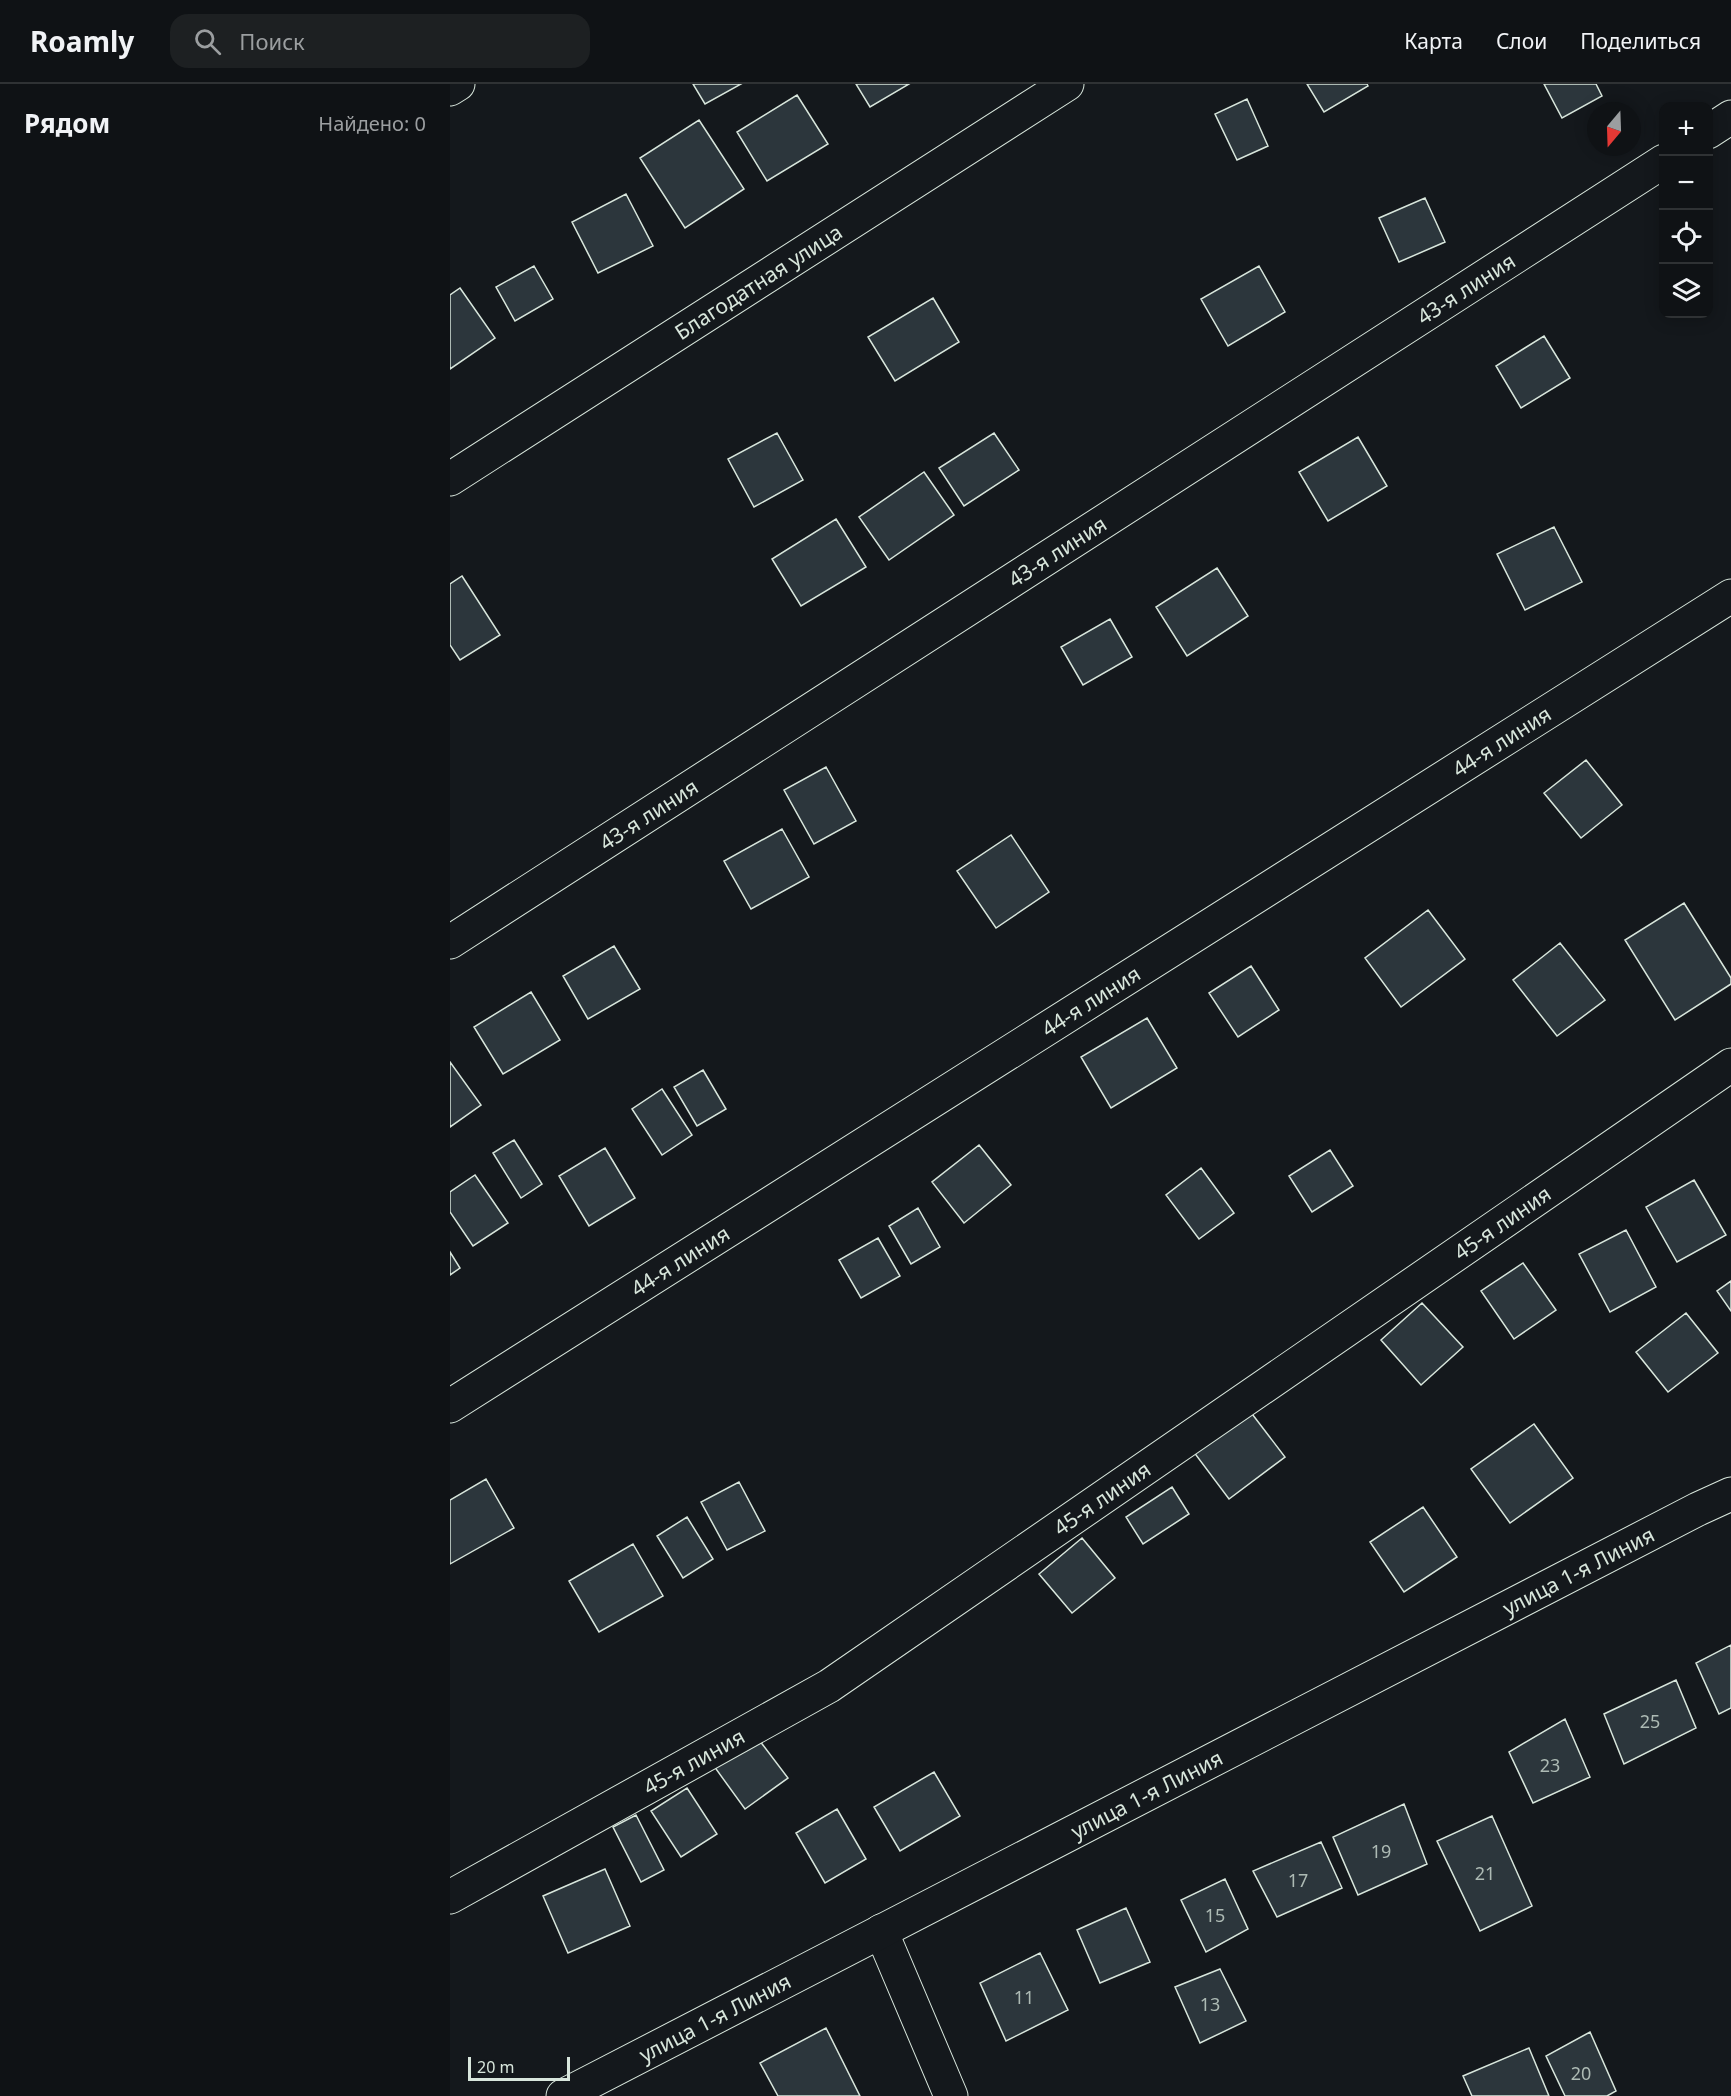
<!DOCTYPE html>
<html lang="ru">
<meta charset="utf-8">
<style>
:root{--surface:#0f1215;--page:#1d2022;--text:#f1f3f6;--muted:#9b9ea0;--line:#2f3234}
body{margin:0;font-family:"Noto Sans",sans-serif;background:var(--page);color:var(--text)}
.controls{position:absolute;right:18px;top:18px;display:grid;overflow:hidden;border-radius:12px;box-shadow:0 3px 15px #0003}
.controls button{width:54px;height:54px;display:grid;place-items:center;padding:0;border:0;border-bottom:2px solid var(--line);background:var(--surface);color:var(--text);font:30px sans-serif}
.compass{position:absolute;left:1137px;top:18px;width:54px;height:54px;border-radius:50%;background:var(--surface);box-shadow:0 3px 15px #0003;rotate:199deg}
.scale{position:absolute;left:18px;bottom:15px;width:102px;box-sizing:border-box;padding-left:6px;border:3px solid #d8e6dc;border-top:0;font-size:16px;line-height:21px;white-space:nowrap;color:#d8e6dc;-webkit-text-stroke:4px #14181c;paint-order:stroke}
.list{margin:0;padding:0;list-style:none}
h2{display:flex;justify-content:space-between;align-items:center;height:78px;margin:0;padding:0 24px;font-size:26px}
h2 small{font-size:20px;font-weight:400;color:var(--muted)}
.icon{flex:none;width:33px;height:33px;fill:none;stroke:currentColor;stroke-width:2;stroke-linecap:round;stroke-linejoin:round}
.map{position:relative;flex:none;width:1281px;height:2012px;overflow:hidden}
header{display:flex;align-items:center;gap:36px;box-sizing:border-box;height:84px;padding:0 30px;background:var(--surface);border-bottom:2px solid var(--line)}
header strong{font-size:28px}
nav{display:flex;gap:33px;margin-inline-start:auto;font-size:21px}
.search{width:420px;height:54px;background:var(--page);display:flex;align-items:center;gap:15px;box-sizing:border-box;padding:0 21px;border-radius:18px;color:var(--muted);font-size:22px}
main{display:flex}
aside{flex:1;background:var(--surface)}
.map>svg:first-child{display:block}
</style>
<header>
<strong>Roamly</strong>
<div class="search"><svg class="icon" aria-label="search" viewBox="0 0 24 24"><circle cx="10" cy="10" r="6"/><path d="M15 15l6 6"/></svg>Поиск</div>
<nav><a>Карта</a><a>Слои</a><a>Поделиться</a></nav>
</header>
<main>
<aside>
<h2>Рядом<small>Найдено: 0</small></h2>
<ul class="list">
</ul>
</aside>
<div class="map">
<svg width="1281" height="2012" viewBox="0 0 1281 2012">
<rect width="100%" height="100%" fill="#14181c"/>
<path fill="#2c363c" stroke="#d8e6dc" stroke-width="1.5" d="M243,0H291L255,20Z
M406,0H459L420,23Z
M857,0H917L918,2L874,28Z
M1094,0H1146L1152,12L1112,34Z
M347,11L378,60L317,97L287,48Z
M797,15L818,62L787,76L765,30Z
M249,36L294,105L235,144L190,74Z
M176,110L203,162L148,189L122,138Z
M975,114L995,158L949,178L929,134Z
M84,182L103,215L65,237L46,203Z
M809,182L835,228L778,262L751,215Z
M10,204L45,254L0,285V211Z
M483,214L509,258L445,297L418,253Z
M1094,252L1120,294L1071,324L1046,282Z
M327,349L353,396L304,423L278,375Z
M544,349L569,386L514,422L489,384Z
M908,353L937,402L878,437L849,388Z
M474,388L504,431L439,476L409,433Z
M386,435L416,483L351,522L322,475Z
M1104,443L1132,498L1075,526L1047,470Z
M767,484L798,532L737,572L706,523Z
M12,492L50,551L10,576L0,561V500Z
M660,535L682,573L633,601L611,563Z
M1136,676L1172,721L1131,754L1094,709Z
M376,683L406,737L364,760L334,706Z
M332,745L359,793L301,825L274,777Z
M561,751L599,808L546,844L507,787Z
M1234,819L1281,894V900L1225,936L1175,856Z
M978,826L1015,875L951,923L915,874Z
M1110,859L1155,916L1107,952L1063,896Z
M164,862L190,905L138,935L113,892Z
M801,882L829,926L788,953L759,909Z
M81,908L110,956L53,990L24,943Z
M697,934L727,984L661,1024L631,973Z
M0,978L31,1021L0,1043Z
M253,986L276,1025L247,1042L224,1003Z
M212,1005L242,1051L212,1071L182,1025Z
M64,1056L92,1100L71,1114L43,1069Z
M529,1061L561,1101L514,1139L482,1098Z
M155,1064L185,1114L139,1142L109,1092Z
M880,1066L903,1102L862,1128L839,1092Z
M751,1084L784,1129L749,1155L716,1111Z
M25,1091L58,1139L23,1162L0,1128V1108Z
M1244,1096L1276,1151L1227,1178L1196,1123Z
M468,1124L490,1163L461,1180L439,1142Z
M1176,1146L1206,1203L1160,1228L1129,1170Z
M428,1154L450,1192L411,1214L389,1176Z
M0,1168L10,1184L0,1191Z
M1073,1179L1106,1226L1064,1255L1031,1207Z
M1281,1197V1227L1267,1207Z
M972,1219L1013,1263L971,1301L931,1256Z
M1236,1229L1268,1269L1218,1308L1186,1268Z
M796,1322L835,1373L779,1415L740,1363Z
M1084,1340L1123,1394L1060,1439L1021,1385Z
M36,1395L64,1444L0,1480V1416Z
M289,1398L315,1447L277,1466L251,1418Z
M722,1403L739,1430L693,1460L676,1433Z
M973,1423L1007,1473L954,1508L920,1458Z
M237,1433L263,1475L233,1494L207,1452Z
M632,1454L665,1494L622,1529L589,1490Z
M183,1460L213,1512L149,1548L119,1497Z
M1281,1561V1624L1269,1630L1246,1579Z
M1226,1596L1246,1644L1174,1680L1154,1630Z
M1115,1635L1140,1693L1083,1719L1059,1668Z
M303,1648L338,1694L295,1725L261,1678Z
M484,1688L510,1732L450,1767L424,1723Z
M237,1704L267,1750L231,1773L201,1727Z
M954,1720L977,1780L908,1811L883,1753Z
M387,1725L416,1775L375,1799L346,1749Z
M186,1731L214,1786L191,1798L163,1743Z
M1042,1732L1082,1822L1030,1847L987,1757Z
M871,1758L892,1804L827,1833L803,1787Z
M155,1785L180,1842L118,1869L93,1812Z
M775,1795L798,1845L756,1868L731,1816Z
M676,1824L700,1878L650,1899L627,1846Z
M590,1869L618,1926L556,1957L530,1899Z
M770,1885L796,1937L750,1959L725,1903Z
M376,1944L410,2012H328L310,1979Z
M1140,1948L1166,2007L1157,2012H1115L1096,1972Z
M1079,1964L1099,2012H1022L1013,1992Z"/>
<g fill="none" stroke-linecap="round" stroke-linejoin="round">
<defs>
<g id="minor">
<path d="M0,5L8,0"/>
<path d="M1258,48L1281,33"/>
<path id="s1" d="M0,395L617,0"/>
<path id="s2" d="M0,858L1214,77"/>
<path id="s3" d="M0,1322L1281,512"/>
<path id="s4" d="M0,1813L379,1602L1281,981"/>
<path d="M431,1847L501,2012"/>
<path id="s5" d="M113,2012L1248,1425L1281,1410"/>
</g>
</defs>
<use href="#minor" stroke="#d8e6dc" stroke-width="35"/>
<use href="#minor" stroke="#14181c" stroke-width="33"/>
</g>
<g text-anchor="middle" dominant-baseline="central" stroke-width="4.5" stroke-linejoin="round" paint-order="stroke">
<g font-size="18" fill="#adbab4">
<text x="1200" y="1637">25</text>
<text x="1100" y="1681">23</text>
<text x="931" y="1767">19</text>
<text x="1035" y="1789">21</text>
<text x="848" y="1796">17</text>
<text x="765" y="1831">15</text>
<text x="574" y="1913">11</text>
<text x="760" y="1920">13</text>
<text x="1131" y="1989">20</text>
</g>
<g font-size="21" fill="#d8e6dc" stroke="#14181c">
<text stroke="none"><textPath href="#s1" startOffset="366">Благодатная улица</textPath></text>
<text stroke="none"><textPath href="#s2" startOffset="1208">43-я линия</textPath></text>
<text stroke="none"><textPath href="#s2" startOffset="722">43-я линия</textPath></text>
<text stroke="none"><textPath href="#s3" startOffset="1244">44-я линия</textPath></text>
<text stroke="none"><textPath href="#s2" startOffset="236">43-я линия</textPath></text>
<text stroke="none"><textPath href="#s3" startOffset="758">44-я линия</textPath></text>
<text stroke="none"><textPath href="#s4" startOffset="1251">45-я линия</textPath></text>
<text stroke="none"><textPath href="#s3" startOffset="272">44-я линия</textPath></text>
<text stroke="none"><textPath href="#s4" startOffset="765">45-я линия</textPath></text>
<text stroke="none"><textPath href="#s5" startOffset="1143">улица 1-я Линия</textPath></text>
<text stroke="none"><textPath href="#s4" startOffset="279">45-я линия</textPath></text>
<text stroke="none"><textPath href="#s5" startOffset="657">улица 1-я Линия</textPath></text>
<text stroke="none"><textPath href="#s5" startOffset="171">улица 1-я Линия</textPath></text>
</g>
</g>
</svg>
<div class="controls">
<button>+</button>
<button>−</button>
<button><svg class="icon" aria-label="locate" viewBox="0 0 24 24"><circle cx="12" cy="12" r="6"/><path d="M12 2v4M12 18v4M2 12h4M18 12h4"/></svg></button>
<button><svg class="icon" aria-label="layers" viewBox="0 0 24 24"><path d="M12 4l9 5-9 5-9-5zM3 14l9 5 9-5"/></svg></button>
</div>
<svg class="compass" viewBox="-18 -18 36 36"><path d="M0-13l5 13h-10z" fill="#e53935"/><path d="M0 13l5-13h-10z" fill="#9b9ea0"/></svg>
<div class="scale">20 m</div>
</div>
</main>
